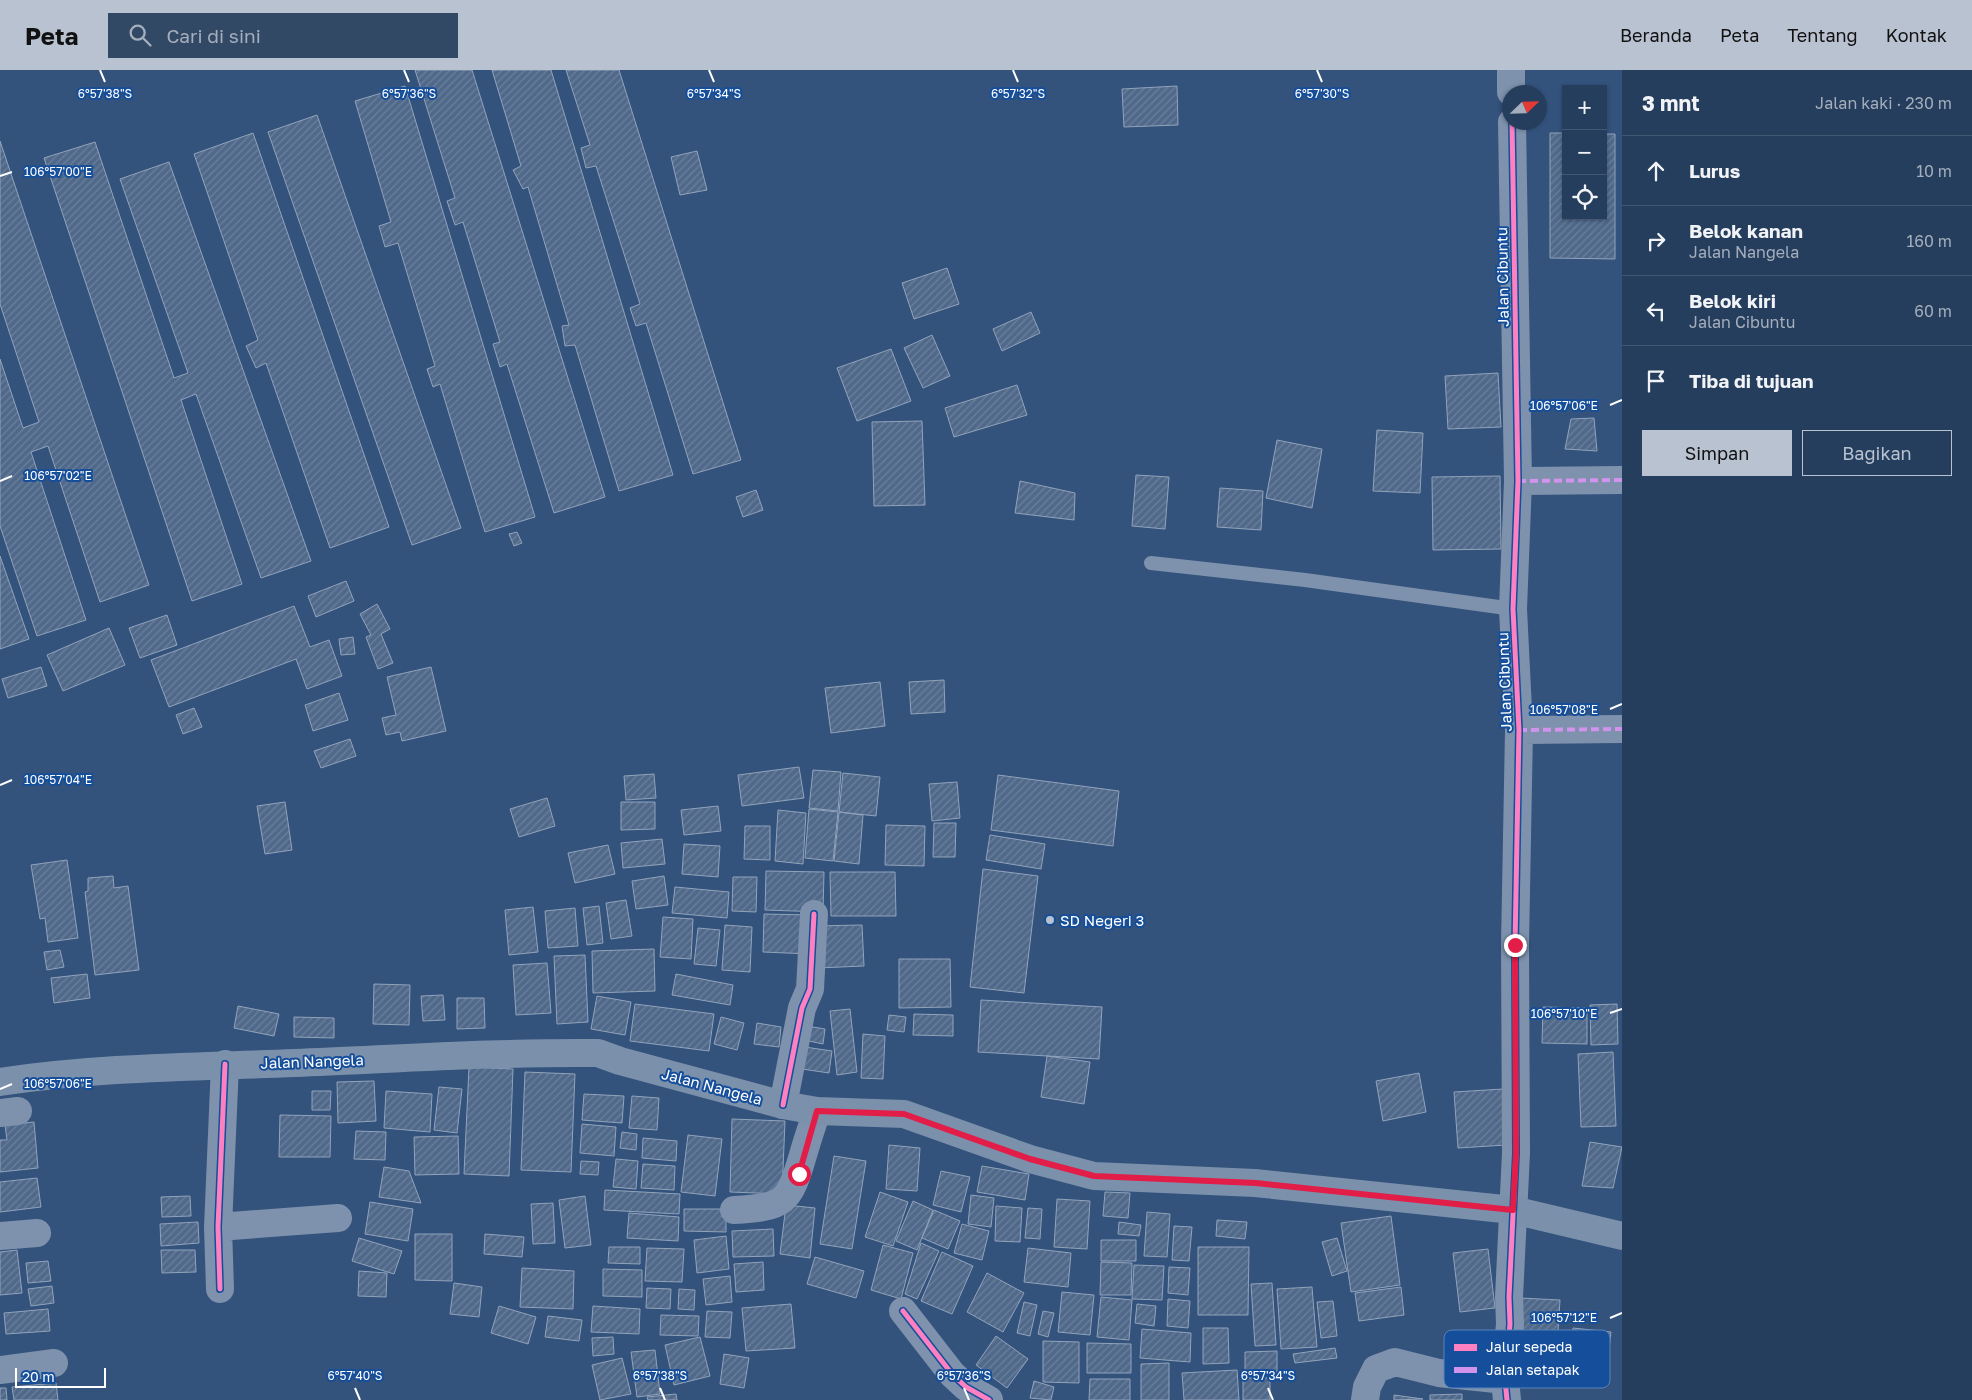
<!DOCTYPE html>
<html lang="id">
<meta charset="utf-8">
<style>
:root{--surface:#263e5d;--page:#324966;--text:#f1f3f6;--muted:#a4aebc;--line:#425772;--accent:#b8c2d1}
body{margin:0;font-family:"Golos Text",sans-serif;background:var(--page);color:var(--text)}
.controls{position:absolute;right:15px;top:15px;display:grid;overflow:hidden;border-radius:0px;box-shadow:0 1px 4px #0004}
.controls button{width:45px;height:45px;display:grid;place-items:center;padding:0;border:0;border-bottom:1px solid var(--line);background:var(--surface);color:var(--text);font:25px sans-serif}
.compass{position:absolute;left:1502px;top:15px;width:45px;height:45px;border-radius:50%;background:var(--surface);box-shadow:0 1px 4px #0004;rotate:67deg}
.scale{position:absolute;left:15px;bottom:12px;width:91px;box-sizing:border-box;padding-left:5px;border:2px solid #fff;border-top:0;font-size:14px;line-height:18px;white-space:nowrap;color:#fff;-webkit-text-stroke:4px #154e9a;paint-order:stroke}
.stop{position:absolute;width:15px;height:15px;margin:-11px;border:4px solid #e11d48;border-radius:50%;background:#fff}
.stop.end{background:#e11d48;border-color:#fff;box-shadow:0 1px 5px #0008}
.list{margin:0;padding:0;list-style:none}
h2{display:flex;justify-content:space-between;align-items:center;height:65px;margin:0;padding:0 20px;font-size:21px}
h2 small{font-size:16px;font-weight:400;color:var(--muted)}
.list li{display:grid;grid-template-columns:32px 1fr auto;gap:15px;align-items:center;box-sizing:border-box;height:70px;padding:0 20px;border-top:1px solid var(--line)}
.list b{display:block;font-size:19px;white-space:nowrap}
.list p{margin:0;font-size:16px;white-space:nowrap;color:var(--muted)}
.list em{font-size:16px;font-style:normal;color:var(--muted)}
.actions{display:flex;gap:10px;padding:15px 20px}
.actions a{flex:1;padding:11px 0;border:1px solid var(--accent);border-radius:0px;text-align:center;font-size:18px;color:var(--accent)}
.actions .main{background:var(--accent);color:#111}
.icon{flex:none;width:28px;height:28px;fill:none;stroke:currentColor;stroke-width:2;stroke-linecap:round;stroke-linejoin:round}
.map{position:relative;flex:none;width:1622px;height:1330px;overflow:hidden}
header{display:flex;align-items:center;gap:30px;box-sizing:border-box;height:70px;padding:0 25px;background:var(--accent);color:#111}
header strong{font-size:24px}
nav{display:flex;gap:28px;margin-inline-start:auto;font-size:18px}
.search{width:350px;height:45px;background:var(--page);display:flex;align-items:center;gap:12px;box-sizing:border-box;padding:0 18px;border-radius:0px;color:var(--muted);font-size:19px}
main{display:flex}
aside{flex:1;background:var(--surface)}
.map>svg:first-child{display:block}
</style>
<header>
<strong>Peta</strong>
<div class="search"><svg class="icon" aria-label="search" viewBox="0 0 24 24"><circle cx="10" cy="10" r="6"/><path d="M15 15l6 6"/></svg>Cari di sini</div>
<nav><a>Beranda</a><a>Peta</a><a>Tentang</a><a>Kontak</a></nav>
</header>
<main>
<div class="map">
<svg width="1622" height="1330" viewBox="0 0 1622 1330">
<defs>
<pattern id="building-hatch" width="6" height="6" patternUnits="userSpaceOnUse" patternTransform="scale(1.25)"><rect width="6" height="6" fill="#50698a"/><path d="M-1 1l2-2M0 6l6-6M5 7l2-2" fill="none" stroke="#6a809c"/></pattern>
</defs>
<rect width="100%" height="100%" fill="#33527c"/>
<path fill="url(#building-hatch)" stroke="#92a3bb" d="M415,0H472L605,427L554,443L507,294L500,297L493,274L500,272L463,152L455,155L447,131L455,128Z
M492,0H551L673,405L619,421L575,275L565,276L562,256L569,255L528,117L523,119L513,100L521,96Z
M566,0H619L741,390L693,404L646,253L636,256L630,238L640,234L596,96L586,98L581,78L590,75Z
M405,16L535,447L485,462L440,314L433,317L427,299L435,296L398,173L385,177L379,156L391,152L355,31Z
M1177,16L1178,55L1124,57L1122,19Z
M317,45L461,458L412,475L268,62Z
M253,63L389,457L330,478L266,293L256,298L246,276L258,270L194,84Z
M1550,63H1566V146H1603V64H1615V189L1550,188Z
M0,71L149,515L100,532L48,376L31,382L86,550L37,566L0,456V289L23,358L39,352L0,234Z
M95,72L174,308L188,303L120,109L169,92L311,491L261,508L196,324L181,330L242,514L192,531L44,88Z
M697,81L707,120L680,125L671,87Z
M947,198L959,234L914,249L902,213Z
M1031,242L1040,263L1002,281L993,259Z
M932,265L950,306L923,318L904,278Z
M891,279L911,331L857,351L837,298Z
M1498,303L1501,357L1448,359L1445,306Z
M1017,315L1027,345L954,367L945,338Z
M1594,348L1597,381L1565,379L1571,349Z
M922,351L925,435L874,436L872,352Z
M1377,360L1423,363L1420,423L1373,421Z
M1277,370L1322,379L1312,438L1266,428Z
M1136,405L1169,407L1165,459L1132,456Z
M1500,406L1501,479L1433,480L1432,407Z
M1020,411L1075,423L1074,450L1015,443Z
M1220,418L1263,421L1261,460L1217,457Z
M756,420L763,440L743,447L736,427Z
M517,462L522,473L514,476L509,464Z
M0,486L29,569L0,579Z
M346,511L354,531L316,547L308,526Z
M377,534L390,559L381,564L393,593L378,599L366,567L371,565L360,544Z
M294,536L310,577L329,570L342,606L307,619L296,589L169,637L151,590Z
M167,545L177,575L140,588L129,558Z
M109,558L125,595L63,621L47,585Z
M353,567L355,584L341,585L339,569Z
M41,597L47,616L8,628L2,609Z
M431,597L446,661L402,671L400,662L386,665L382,648L396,645L387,607Z
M944,610L945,642L911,644L909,612Z
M880,612L885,656L831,663L825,618Z
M339,623L348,650L313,661L305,635Z
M194,638L202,657L183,664L176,645Z
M350,669L356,686L321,698L314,681Z
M799,697L804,728L742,736L738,705Z
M813,700L841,702L838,741L809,738Z
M843,703L880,707L876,746L839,742Z
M654,704L656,728L626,730L624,706Z
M998,705L1119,721L1113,776L991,760Z
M957,712L960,748L932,751L929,714Z
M547,728L555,756L519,767L510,739Z
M285,732L292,780L265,784L257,736Z
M621,732H655V759L621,760Z
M718,736L721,761L684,765L681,740Z
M809,739L838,742L833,791L805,788Z
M778,740L806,743L803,794L775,791Z
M839,742L863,745L859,794L834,791Z
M934,753H956L955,787H933Z
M886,755L925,756L924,796L885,795Z
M745,756H770V790L744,789Z
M990,765L1045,774L1041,799L986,790Z
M662,769L665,794L623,798L621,773Z
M684,774L720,776L718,807L682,804Z
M608,775L615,804L575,813L568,783Z
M67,790L78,868L48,872L45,848L40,849L31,795Z
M983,799L1038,806L1024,923L970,917Z
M766,801L824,802L823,842L765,840Z
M830,802H895L896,846H831Z
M113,806L114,818L128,816L139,900L95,905L85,822L88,821V808Z
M664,806L668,835L636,839L632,811Z
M733,807H757L756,842L732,841Z
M675,817L729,822L727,848L672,843Z
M626,830L632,866L611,869L606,833Z
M599,836L603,873L587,875L583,838Z
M533,837L538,882L509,885L505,840Z
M575,838L578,876L548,878L545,841Z
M764,844L811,845L810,884L763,882Z
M663,847L693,849L691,889L660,887Z
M725,855L752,857L750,902L722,900Z
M862,855L864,896L817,898L815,856Z
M698,858L720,860L716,896L694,894Z
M654,879L655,921L593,923L592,881Z
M60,880L64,897L47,900L44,882Z
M585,885L588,952L557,954L554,886Z
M899,889H950L951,937L899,938Z
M547,893L551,943L516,945L513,895Z
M87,904L90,928L54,933L51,908Z
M676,904L733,915L730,935L672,925Z
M374,914L410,915L409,955L373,954Z
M443,925L445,950L423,951L421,926Z
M597,926L631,932L625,965L591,959Z
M457,928H484L485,958L457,959Z
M981,930L1102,937L1099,989L978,982Z
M635,934L714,944L709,981L630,971Z
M1617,934L1618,974L1591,975L1590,935Z
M238,936L279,944L274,966L234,958Z
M1543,937L1587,938V974L1542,973Z
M850,939L857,1002L837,1005L830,941Z
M914,944L953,945V966L913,965Z
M889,945L906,947L904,962L887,960Z
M294,947L334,948V968L294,967Z
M721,947L744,953L737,980L714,974Z
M757,953L781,957L779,977L754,974Z
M807,956L825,959L823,974L804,970Z
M863,964L885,966L883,1009L861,1008Z
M805,977L832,981L829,1003L802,999Z
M1613,982L1616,1056L1581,1057L1578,984Z
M1047,986L1090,992L1084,1034L1041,1027Z
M469,997L513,999L509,1106L464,1104Z
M525,1002L575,1004L571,1102L521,1100Z
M1419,1003L1426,1042L1383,1051L1376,1011Z
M374,1011L376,1051L338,1053L337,1012Z
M439,1017L462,1019L457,1063L434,1060Z
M1503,1019L1506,1075L1458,1078L1454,1022Z
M312,1021H331L330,1040H312Z
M386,1021L432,1024L430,1062L384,1058Z
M584,1024L624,1026L622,1053L582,1050Z
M632,1026L659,1028L657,1060L629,1058Z
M280,1045L331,1046L330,1087H279Z
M732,1049L785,1051L782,1124L730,1122Z
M34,1052L38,1098L0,1102V1070H7L5,1055Z
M582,1054L616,1057L614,1086L580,1083Z
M356,1061L386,1062L385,1090L354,1089Z
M622,1062L637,1064L636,1080L620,1078Z
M688,1065L722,1069L715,1126L681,1122Z
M458,1066L459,1104L415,1105L414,1067Z
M643,1068L677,1071L676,1091L642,1088Z
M1590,1072L1622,1077L1613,1118L1582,1116Z
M889,1075L920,1078L917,1121L886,1119Z
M834,1086L866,1091L852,1179L820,1174Z
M616,1089L638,1091L636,1119L613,1117Z
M581,1091L599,1092L598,1105L580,1104Z
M643,1094L675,1096L674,1120L641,1118Z
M982,1096L1029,1104L1025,1130L977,1122Z
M384,1097L409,1101L421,1133L379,1127Z
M941,1101L970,1107L961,1142L933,1135Z
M37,1108L41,1137L0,1142V1112Z
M605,1120L680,1124L679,1144L604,1140Z
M880,1122L908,1132L893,1176L865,1167Z
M1105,1122L1130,1123L1128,1148L1103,1146Z
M971,1125L994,1128L991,1157L968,1154Z
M190,1126L191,1146L162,1147L161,1127Z
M585,1126L591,1175L565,1178L559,1130Z
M1057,1129L1090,1131L1087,1179L1054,1177Z
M913,1131L933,1140L917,1180L896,1171Z
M370,1132L413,1139L408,1171L365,1164Z
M553,1133L555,1173L533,1174L531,1134Z
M786,1135L815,1138L810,1188L780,1184Z
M996,1136L1022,1138L1020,1172L995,1171Z
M1028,1138L1042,1139L1040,1169L1025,1168Z
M684,1139H726V1162L684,1161Z
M934,1140L960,1151L948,1179L922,1168Z
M1147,1142L1170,1144L1167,1187L1144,1186Z
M629,1143L679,1147L678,1171L627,1168Z
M1391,1146L1400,1215L1351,1222L1341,1153Z
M1217,1150L1247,1152L1245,1169L1216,1166Z
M198,1152L199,1173L161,1176L160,1154Z
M1119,1152L1141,1155L1139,1166L1118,1164Z
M962,1154L989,1161L982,1190L954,1183Z
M1174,1156L1192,1157L1189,1191L1172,1190Z
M773,1159L774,1186L733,1187L732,1161Z
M415,1164H452V1211L415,1210Z
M485,1164L524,1167L522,1187L484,1184Z
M726,1166L729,1199L697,1203L694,1170Z
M359,1168L402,1181L394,1204L352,1191Z
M1337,1168L1347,1201L1332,1206L1322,1172Z
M1101,1170H1136V1191H1101Z
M921,1173L939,1181L917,1229L905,1224Z
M883,1175L913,1183L901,1229L871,1220Z
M609,1177H640V1194L608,1193Z
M1198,1177H1249L1248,1245H1198Z
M647,1178L684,1179L682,1212L645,1211Z
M1028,1178L1071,1183L1068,1217L1024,1212Z
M1488,1179L1495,1238L1460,1242L1453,1183Z
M17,1180L22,1223L0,1225V1182Z
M161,1180H195L196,1202L162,1203Z
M942,1182L973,1196L952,1244L921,1231Z
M815,1187L864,1201L856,1228L807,1214Z
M48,1191L51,1211L28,1213L26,1193Z
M763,1192L764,1220L736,1222L734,1194Z
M1101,1192L1132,1193L1131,1225H1100Z
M1134,1195L1164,1196L1162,1230L1132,1229Z
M1169,1197L1190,1198L1188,1225L1168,1223Z
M522,1198L574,1201L573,1239L520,1237Z
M603,1199L642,1200V1227L603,1226Z
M359,1201L387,1203L386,1227L358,1226Z
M987,1203L1024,1223L1003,1262L967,1242Z
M730,1206L732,1232L706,1235L703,1209Z
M454,1213L482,1217L479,1247L450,1244Z
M1272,1213L1276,1275L1255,1276L1251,1214Z
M52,1216L54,1233L31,1236L28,1219Z
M1312,1217L1317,1277L1281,1279L1277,1219Z
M1401,1217L1404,1245L1359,1251L1355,1223Z
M647,1218L671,1219L670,1239L646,1238Z
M679,1219L695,1220L694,1240L678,1239Z
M1062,1222L1094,1225L1090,1265L1058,1262Z
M1101,1227L1132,1230L1129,1270L1097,1267Z
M1520,1228L1560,1230L1556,1293L1516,1289Z
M1168,1229L1190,1231L1188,1258L1167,1256Z
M1333,1231L1337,1266L1321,1268L1317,1232Z
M1024,1232L1037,1235L1030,1266L1017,1263Z
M791,1234L795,1278L746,1281L742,1238Z
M1137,1234L1156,1236L1154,1256L1135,1253Z
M499,1236L536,1247L528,1274L491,1263Z
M593,1236L640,1239L639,1264L591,1262Z
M48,1239L50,1261L6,1264L4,1243Z
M707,1241L732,1242L730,1268L705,1267Z
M1043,1241L1054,1243L1048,1267L1038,1264Z
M661,1245L699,1246L698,1266L660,1265Z
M548,1246L582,1250L579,1271L545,1267Z
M1203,1258H1228L1229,1293L1203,1294Z
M1573,1258L1611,1262L1607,1297L1569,1293Z
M1142,1259L1191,1263L1190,1292L1140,1288Z
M996,1266L1028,1289L1007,1318L976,1295Z
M613,1267L614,1284L593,1286L592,1268Z
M700,1267L710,1306L674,1315L665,1275Z
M1043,1271L1079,1272V1313L1043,1312Z
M1087,1273L1131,1274V1303H1087Z
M1335,1278L1337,1288L1295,1293L1293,1284Z
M655,1280L660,1324L637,1327L631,1282Z
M1277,1281V1302H1245V1282Z
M724,1284L749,1288L744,1318L720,1314Z
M622,1288L631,1324L600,1330L592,1295Z
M1169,1293V1330H1141V1294Z
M1237,1300L1239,1330H1184L1182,1303Z
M1243,1308H1270V1330H1243Z
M1090,1309H1130V1330H1089Z
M1034,1311L1054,1317L1051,1330L1030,1328Z
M56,1313L58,1330H14L12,1317Z
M0,1318H6L7,1330H0Z
M676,1324L677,1330H648L647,1327Z
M1462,1324V1330H1430V1325Z
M1394,1325L1423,1329L1394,1330Z"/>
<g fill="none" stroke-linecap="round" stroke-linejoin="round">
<path stroke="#7e92ad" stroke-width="14" d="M1151,493L1305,510L1513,539"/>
<path stroke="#7e92ad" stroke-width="28" d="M1511,0V22
M1518,411L1622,410
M1519,660L1622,659
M783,1035L802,938L810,919L814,844
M0,1043L18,1041
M734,1140C785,1137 789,1133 803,1085C807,1071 812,1056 817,1041
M218,1157L338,1148
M0,1166L37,1163
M220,1219L218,1157L225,994
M903,1241L952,1304L966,1317L989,1330
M0,1300L54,1293
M1365,1330L1367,1317L1376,1299L1395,1292L1439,1303L1505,1310
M1507,1330L1505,1310L1510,1254L1509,1227L1516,1083L1515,875L1519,660L1513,539L1518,411L1512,52"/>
<path stroke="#7b90ab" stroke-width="28" d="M0,1012C98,997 196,997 295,993C396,989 497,982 598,983L620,991L783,1035L817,1041L904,1044L1030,1089L1094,1106L1255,1113L1513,1140L1622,1166"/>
<path stroke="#d193ec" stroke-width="4" stroke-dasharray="8 4" stroke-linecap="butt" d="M1518,411L1622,410
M1519,660L1622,659"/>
<defs>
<path id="cycleway" d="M783,1035L802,938L810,919L814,844
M220,1219L218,1157L225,994
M903,1241L952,1304L966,1317L989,1330
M1507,1330L1505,1310L1510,1254L1509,1227L1516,1083L1515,875L1519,660L1513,539L1518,411L1512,52"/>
</defs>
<use href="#cycleway" stroke="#154e9a" stroke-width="8"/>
<use href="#cycleway" stroke="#ff80c0" stroke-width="5"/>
</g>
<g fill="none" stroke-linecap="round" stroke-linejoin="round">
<path stroke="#e11d48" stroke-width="6" d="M799,1104L817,1041L904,1044L1030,1089L1094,1106L1256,1113L1513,1140L1516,1084L1515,875"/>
</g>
<path fill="none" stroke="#fff" stroke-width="2" d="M100,0L105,12M404,0L409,12M709,0L714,12M1013,0L1018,12M1317,0L1322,12M0,106L12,102M1610,335L1622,330M0,411L12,406M1610,639L1622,634M0,715L12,710M1610,943L1622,939M0,1019L12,1014M1610,1248L1622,1243M355,1318L360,1330M660,1318L665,1330M964,1318L969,1330M1268,1318L1273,1330"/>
<circle fill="#b8c2d1" stroke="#154e9a" stroke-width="2" cx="1050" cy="850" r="5"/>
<g text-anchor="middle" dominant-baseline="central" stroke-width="4" stroke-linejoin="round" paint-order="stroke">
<g font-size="15" fill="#fff" stroke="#154e9a">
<text transform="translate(1502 207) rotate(-91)">Jalan Cibuntu</text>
<text transform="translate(1504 612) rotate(-92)">Jalan Cibuntu</text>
<text transform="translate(312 991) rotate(-2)">Jalan Nangela</text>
<text transform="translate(712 1016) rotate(15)">Jalan Nangela</text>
</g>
<g font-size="15" fill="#fff" stroke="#154e9a" text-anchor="start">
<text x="1060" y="850">SD Negeri 3</text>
</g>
</g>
<rect x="1444" y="1260" width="166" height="58" rx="8" fill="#154e9a" stroke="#5b83b8" stroke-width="1"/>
<rect x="1454" y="1274" width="23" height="7" fill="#ff80c0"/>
<rect x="1454" y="1297" width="23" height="6" fill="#d193ec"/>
<g font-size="14" fill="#fff">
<text x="1486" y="1282">Jalur sepeda</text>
<text x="1486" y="1305">Jalan setapak</text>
</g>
<g font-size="12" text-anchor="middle" fill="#fff" stroke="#154e9a" stroke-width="4" stroke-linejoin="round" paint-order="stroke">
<text x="105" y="28">6°57'38"S</text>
<text x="409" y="28">6°57'36"S</text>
<text x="714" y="28">6°57'34"S</text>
<text x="1018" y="28">6°57'32"S</text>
<text x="1322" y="28">6°57'30"S</text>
<text x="58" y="106">106°57'00"E</text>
<text x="1564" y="340">106°57'06"E</text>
<text x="58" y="410">106°57'02"E</text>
<text x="1564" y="644">106°57'08"E</text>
<text x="58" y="714">106°57'04"E</text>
<text x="1564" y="948">106°57'10"E</text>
<text x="58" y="1018">106°57'06"E</text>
<text x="1564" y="1252">106°57'12"E</text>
<text x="355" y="1310">6°57'40"S</text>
<text x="660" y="1310">6°57'38"S</text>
<text x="964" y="1310">6°57'36"S</text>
<text x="1268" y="1310">6°57'34"S</text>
</g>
</svg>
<div class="controls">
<button>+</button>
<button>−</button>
<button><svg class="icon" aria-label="locate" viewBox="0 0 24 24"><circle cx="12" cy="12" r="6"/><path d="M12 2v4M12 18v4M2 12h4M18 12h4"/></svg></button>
</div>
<svg class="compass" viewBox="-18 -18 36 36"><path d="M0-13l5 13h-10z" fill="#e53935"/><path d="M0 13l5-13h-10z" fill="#a4aebc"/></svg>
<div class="scale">20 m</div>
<div class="stop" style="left:799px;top:1104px"></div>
<div class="stop end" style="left:1515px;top:875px"></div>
</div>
<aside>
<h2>3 mnt<small>Jalan kaki · 230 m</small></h2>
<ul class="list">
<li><svg class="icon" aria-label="ahead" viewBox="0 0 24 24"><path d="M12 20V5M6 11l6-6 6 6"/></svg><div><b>Lurus</b></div><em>10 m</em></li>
<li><svg class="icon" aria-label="right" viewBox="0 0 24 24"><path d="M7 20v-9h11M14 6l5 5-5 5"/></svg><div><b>Belok kanan</b><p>Jalan Nangela</p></div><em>160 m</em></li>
<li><svg class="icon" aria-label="left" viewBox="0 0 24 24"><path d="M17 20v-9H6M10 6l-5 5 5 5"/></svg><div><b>Belok kiri</b><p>Jalan Cibuntu</p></div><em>60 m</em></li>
<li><svg class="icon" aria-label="arrive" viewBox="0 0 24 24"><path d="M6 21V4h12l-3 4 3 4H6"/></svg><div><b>Tiba di tujuan</b></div></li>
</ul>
<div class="actions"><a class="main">Simpan</a><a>Bagikan</a></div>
</aside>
</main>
